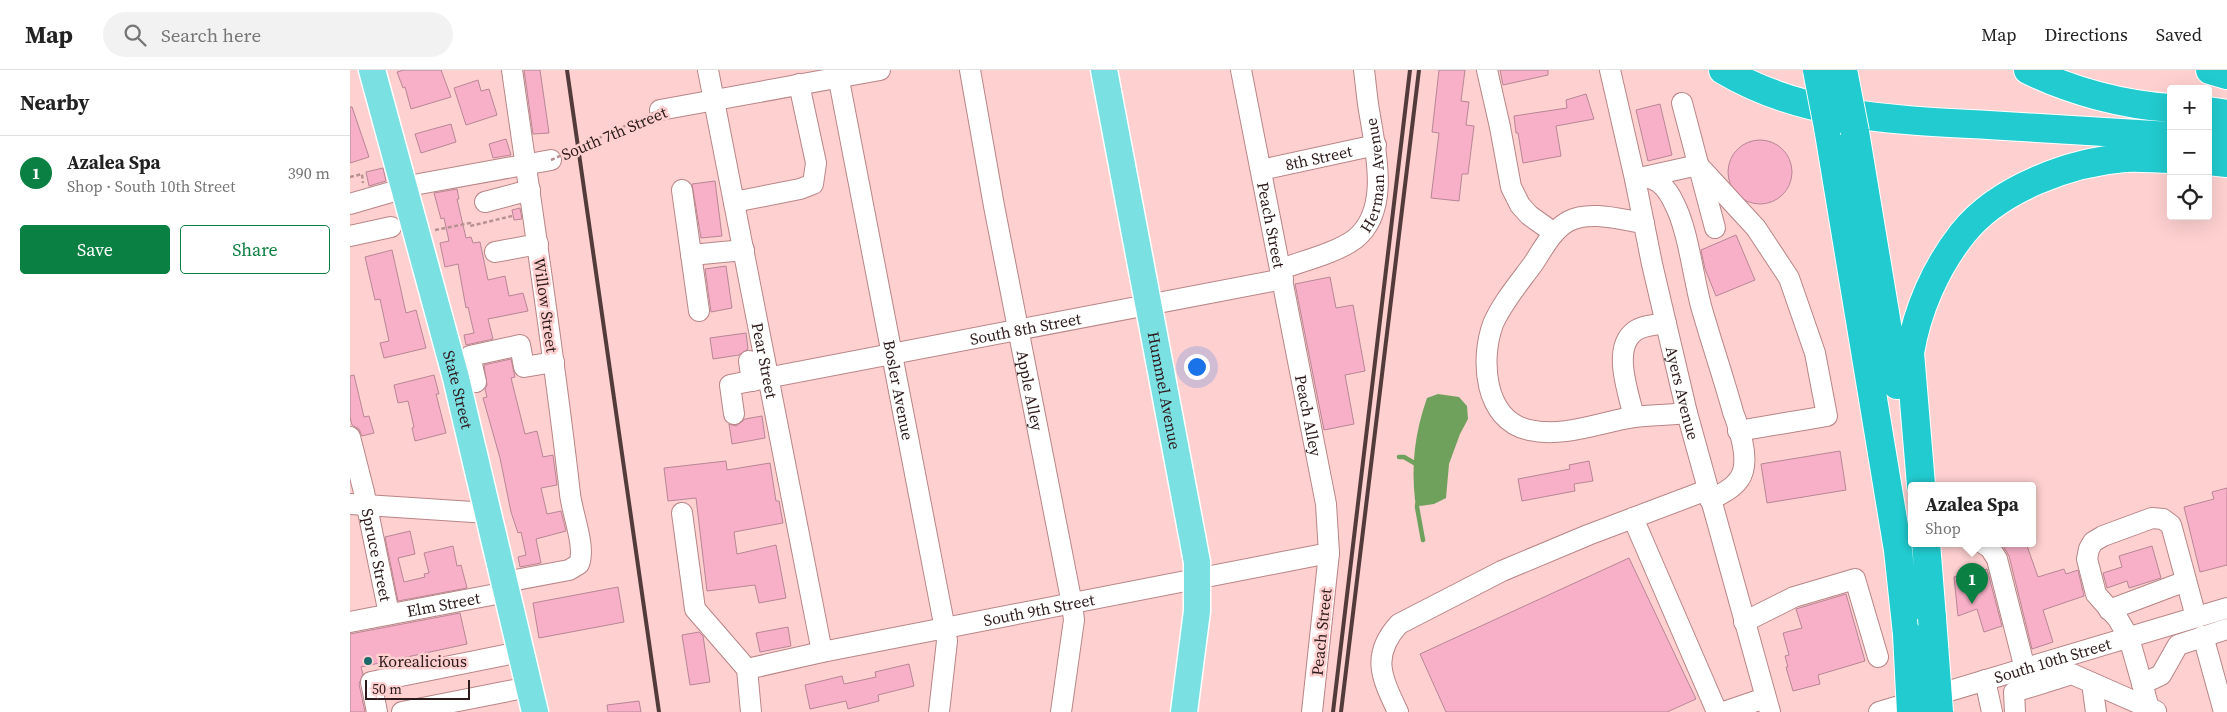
<!DOCTYPE html>
<meta charset="utf-8">
<style>
:root{--surface:#fff;--page:#f2f2f2;--text:#222;--muted:#767676;--line:#e0e0e0;--accent:#0b8043}
body{margin:0;font-family:"Source Serif 4",serif;background:var(--page);color:var(--text)}
.controls{position:absolute;right:15px;top:15px;display:grid;overflow:hidden;border-radius:5px;box-shadow:0 5px 20px #0002}
.controls button{width:45px;height:45px;display:grid;place-items:center;padding:0;border:0;border-bottom:1px solid var(--line);background:var(--surface);color:var(--text);font:25px sans-serif}
.scale{position:absolute;left:15px;bottom:12px;width:105px;box-sizing:border-box;padding-left:5px;border:2px solid #2e1a1a;border-top:0;font-size:14px;line-height:18px;white-space:nowrap;color:#2e1a1a;-webkit-text-stroke:4px #fed0d0;paint-order:stroke}
.you{position:absolute;left:846px;top:296px;width:18px;height:18px;margin:-12px;border:4px solid #fff;border-radius:50%;background:#1a73e8;box-shadow:0 0 0 8px #1a73e833}
.badge{display:grid;place-items:center;width:32px;height:32px;border-radius:50%;background:var(--accent);color:#fff;font-size:16px;font-weight:700}
.pin{position:absolute;translate:-50% -41px;filter:drop-shadow(0 1px 2px #0008)}
.pin::after{content:'';position:absolute;top:26px;width:18px;height:15px;background:inherit;clip-path:polygon(0 0,100% 0,50% 100%)}
.popup{position:absolute;left:1558px;top:412px;width:128px;height:65px;box-sizing:border-box;display:grid;place-content:center;border-radius:5px;background:var(--surface);filter:drop-shadow(0 1px 4px #0005);font-size:16px;white-space:nowrap;color:var(--muted)}
.popup b{font-size:19px;color:var(--text)}
.popup::after{content:'';position:absolute;left:50%;top:100%;margin-left:-10px;border:10px solid transparent;border-top-color:var(--surface)}
.list{margin:0;padding:0;list-style:none}
h2{display:flex;justify-content:space-between;align-items:center;height:65px;margin:0;padding:0 20px;font-size:21px}
h2 small{font-size:16px;font-weight:400;color:var(--muted)}
.list li{display:grid;grid-template-columns:32px 1fr auto;gap:15px;align-items:center;box-sizing:border-box;height:75px;padding:0 20px;border-top:1px solid var(--line)}
.list b{display:block;font-size:19px;white-space:nowrap}
.list p{margin:0;font-size:16px;white-space:nowrap;color:var(--muted)}
.list em{font-size:16px;font-style:normal;color:var(--muted)}
.actions{display:flex;gap:10px;padding:15px 20px}
.actions a{flex:1;padding:11px 0;border:1px solid var(--accent);border-radius:5px;text-align:center;font-size:18px;color:var(--accent)}
.actions .main{background:var(--accent);color:#fff}
.icon{flex:none;width:28px;height:28px;fill:none;stroke:currentColor;stroke-width:2;stroke-linecap:round;stroke-linejoin:round}
.map{position:relative;flex:none;width:1877px;height:642px;overflow:hidden}
header{display:flex;align-items:center;gap:30px;box-sizing:border-box;height:70px;padding:0 25px;background:var(--surface);border-bottom:1px solid var(--line)}
header strong{font-size:24px}
nav{display:flex;gap:28px;margin-inline-start:auto;font-size:18px}
.search{width:350px;height:45px;background:var(--page);display:flex;align-items:center;gap:12px;box-sizing:border-box;padding:0 18px;border-radius:28px;color:var(--muted);font-size:19px}
main{display:flex}
aside{flex:1;background:var(--surface)}
.map>svg:first-child{display:block}
</style>
<header>
<strong>Map</strong>
<div class="search"><svg class="icon" aria-label="search" viewBox="0 0 24 24"><circle cx="10" cy="10" r="6"/><path d="M15 15l6 6"/></svg>Search here</div>
<nav><a>Map</a><a>Directions</a><a>Saved</a></nav>
</header>
<main>
<aside>
<h2>Nearby<small></small></h2>
<ul class="list">
<li><span class="badge">1</span><div><b>Azalea Spa</b><p>Shop · South 10th Street</p></div><em>390 m</em></li>
</ul>
<div class="actions"><a class="main">Save</a><a>Share</a></div>
</aside>
<div class="map">
<svg width="1877" height="642" viewBox="0 0 1877 642">
<rect width="100%" height="100%" fill="#fed0d0"/>
<path fill="#6fa15d" d="M1088,324L1109,327L1117,336L1118,349L1110,364L1099,394L1096,428L1084,434L1070,436L1065,430C1061,394 1065,362 1077,328Z"/>
<g fill="none" stroke-linecap="round" stroke-linejoin="round">
<path stroke="#6fa15d" stroke-width="4.5" d="M1049,387H1054L1066,394
M1068,427L1067,437L1073,470"/>
</g>
<path fill="#f7b0c7" stroke="#b88696" d="M54,0H91L101,27L61,39L55,17L53,18L47,2Z
M174,0H190L199,63L183,64Z
M1089,0H1115L1111,31L1119,32L1116,55L1124,56L1118,104H1112L1109,131L1081,128L1089,63L1082,62Z
M1150,0H1198V5L1153,15Z
M128,10L131,21L139,19L147,45L116,55L104,18Z
M1236,24L1244,49L1206,56L1211,86L1173,93L1168,63H1166L1164,46L1217,38L1216,30Z
M1310,34L1322,85L1298,91L1286,40Z
M0,37H2L19,87L0,93Z
M101,54L106,72L71,83L65,64Z
M156,69L161,85L143,88L139,74Z
M1378 102a32 32 0 1 1 64 0a32 32 0 1 1-64 0Z
M33,98L36,111L19,116L16,102Z
M365,111L372,166L351,168L342,114Z
M107,119L109,129H107L116,168L121,167L123,173L130,172L138,210L155,206L159,226L173,223L178,241L138,249L143,269L116,275L114,265L124,263L118,237L116,238L108,194L95,197L90,173L99,171L94,148L91,149L84,123Z
M170,138L172,149L164,150L162,140Z
M1386,165L1405,210L1366,226L1355,199L1351,180Z
M42,180L56,243L66,240L76,278L34,288L30,273L39,271L30,229L25,230L15,187Z
M376,196L382,238L361,242L355,199Z
M980,207L986,238L1003,235L1015,301L995,305L1004,354L974,360L945,214Z
M396,263L398,279L389,285L363,289L360,268Z
M161,289L165,307L161,308L175,364L187,361L193,387L203,385L207,415L191,418L197,444L211,441L216,461L186,469L191,493L170,497L168,487L176,485L171,462L168,463L161,442L150,388L133,328L137,327L135,319L137,315L134,295Z
M4,305L14,347L19,346L24,363L12,366L9,359L2,355L0,347V306Z
M84,305L89,324H86L96,363L65,371L62,358L64,357L58,331L48,333L44,315Z
M412,346L415,368L382,374L379,354L386,356L395,349Z
M1490,381L1496,420L1417,433L1411,394Z
M376,391L377,400L420,393L426,431H429L433,453L384,462L387,484L426,475L436,528L409,533L405,515L357,521L346,428L318,431L314,398Z
M1239,391L1243,411L1224,414L1225,421L1172,431L1168,409L1220,399L1219,395Z
M1877,418V495L1850,502L1834,437L1864,429L1862,422Z
M60,461L65,484L48,488L54,512L75,507L74,504L79,503L74,483L103,476L107,496L111,495L117,518L48,531L35,467Z
M1657,473H1676L1688,507L1714,499L1716,504L1728,500L1734,526L1693,540L1703,572L1682,579L1659,486L1652,474Z
M1802,476L1811,508L1779,518L1777,511L1757,518L1753,503L1772,497L1769,486Z
M1279,488L1346,629L1317,642H1096L1070,584Z
M1637,499L1652,556L1634,562L1627,539L1608,546L1604,507L1624,500V504Z
M268,517L274,552L189,568L183,533Z
M1496,524L1515,591L1468,605L1470,614L1443,621L1436,597H1438L1435,586L1439,585L1433,563L1452,558L1446,539Z
M110,543L117,574L11,597L13,604L9,614L15,642H0V564Z
M438,557L441,576L410,582L406,563Z
M349,562L353,566L360,612L340,615L332,565Z
M559,594L564,616L528,625L529,631L498,639L496,631L460,639L455,615L492,606L494,614L526,607L525,602Z
M289,631L291,642H258L257,635Z"/>
<g fill="none" stroke-linecap="round" stroke-linejoin="round">
<defs>
<g id="minor">
<path id="s1" d="M358,0L472,582"/>
<path id="s2" d="M487,0L595,559L597,571L589,642"/>
<path id="s3" d="M620,0L644,136L722,534L724,550L711,642"/>
<path id="s4" d="M891,0L976,434L979,483L962,642"/>
<path d="M1137,0L1150,57L1161,117L1170,135L1179,145L1204,163"/>
<path id="s5" d="M1260,0L1285,109L1302,194L1337,343L1420,642"/>
<path d="M1332,33L1365,158"/>
<path d="M310,40L530,0"/>
<path id="s6" d="M911,100L1026,75"/>
<path d="M1295,107C1310,109 1318,120 1324,133C1338,159 1343,206 1351,236C1361,271 1373,306 1383,342C1389,358 1398,383 1393,401C1389,416 1373,423 1360,430"/>
<path d="M1285,109L1348,95L1406,158L1439,208L1465,283L1477,346L1388,361"/>
<path d="M332,120L349,241"/>
<path d="M135,132L180,120"/>
<path d="M384,132L450,119L463,114L466,93L449,14"/>
<path d="M0,134L69,114L201,90"/>
<path d="M1294,153C1272,150 1240,140 1219,151C1203,159 1193,179 1183,194C1169,213 1152,233 1143,254C1130,290 1134,350 1179,360C1214,368 1250,352 1284,347C1301,345 1320,345 1337,343"/>
<path d="M0,166L41,157"/>
<path d="M145,182L188,174"/>
<path d="M341,185L394,180"/>
<path id="s7" d="M931,199C953,191 986,183 1005,169C1040,141 1026,83 1020,46C1017,31 1016,15 1014,0"/>
<path d="M399,291L402,311"/>
<path d="M126,312L120,286L170,275L174,297L204,292"/>
<path id="s8" d="M384,344L380,315L933,209"/>
<path d="M1284,347C1279,324 1261,278 1285,261C1293,255 1306,255 1316,253"/>
<path id="s9" d="M0,367L14,422L39,544"/>
<path d="M0,434L138,443"/>
<path d="M332,443L345,539L397,599L401,642"/>
<path d="M1283,448L1367,642"/>
<path d="M1632,473L1640,478L1647,489L1675,599"/>
<path d="M155,512L219,500L229,494C236,477 222,443 220,424C204,282 182,141 162,0"/>
<path d="M1759,540L1836,511"/>
<path id="s10" d="M0,552L157,522"/>
<path d="M1394,552L1444,527L1505,509L1528,587"/>
<path d="M1853,566L1874,642"/>
<path id="s11" d="M397,599L472,582L979,483"/>
<path d="M1635,610L1642,642"/>
<path d="M1742,613L1746,642"/>
<path d="M1792,614L1811,605L1828,575L1877,559"/>
<path d="M1799,638L1779,568L1768,549L1746,524L1737,489L1739,479L1743,472L1753,466L1802,448L1813,449L1821,455L1823,462L1846,547"/>
<path d="M27,642L21,612L170,582"/>
<path d="M52,642L179,617"/>
<path d="M1048,642C1032,608 1020,586 1049,554L1152,501L1238,465L1357,420"/>
<path d="M1374,642L1415,628"/>
<path id="s12" d="M1529,642L1877,538"/>
<path d="M1665,642L1664,622L1722,604L1806,641"/>
</g>
<g id="major">
<path id="s13" d="M22,0L106,308L185,642"/>
<path id="s14" d="M754,0L847,492V541L834,642"/>
</g>
<path id="highway" d="M1373,0C1453,48 1548,50 1638,55C1699,59 1760,62 1821,66
M1678,0C1721,21 1773,35 1821,38
M1860,0L1877,5
M1858,41L1877,44
M1478,57L1548,480L1557,564
M1505,62L1547,315
M1858,68L1877,69
M1858,91L1877,93
M1571,415L1560,283C1567,240 1586,197 1613,163C1648,119 1720,92 1775,88C1790,87 1806,89 1821,89
M1576,473L1582,548"/>
</defs>
<use href="#minor" stroke="#b98586" stroke-width="22"/>
<use href="#major" stroke="#fff" stroke-width="29"/>
<use href="#highway" stroke="#fff" stroke-width="30"/>
<path stroke="#b89292" stroke-width="2.5" stroke-dasharray="4 2.5" stroke-linecap="butt" d="M0,107L12,104L13,113
M85,160L120,153V156L162,146"/>
<use href="#minor" stroke="#fff" stroke-width="20"/>
<use href="#major" stroke="#7ae0e2" stroke-width="26"/>
<use href="#highway" stroke="#21cbcf" stroke-width="28"/>
<path stroke="#543b3b" stroke-width="4" d="M217,0L309,642
M983,642L1060,0
M991,642L1069,0"/>
<defs>
<path id="highway-bridge" d="M1467,0L1478,57
M1493,0L1505,62
M1582,548L1589,642
M1557,564L1561,642"/>
</defs>
<use href="#highway-bridge" stroke="#fff" stroke-width="30" stroke-linecap="butt"/>
<path stroke="#b89292" stroke-width="2.5" stroke-dasharray="4 2.5" stroke-linecap="butt" d="M201,90L310,40"/>
<use href="#highway-bridge" stroke="#21cbcf" stroke-width="28"/>
</g>
<circle fill="#1b696b" stroke="#fed0d0" stroke-width="2" cx="18" cy="591" r="5"/>
<g text-anchor="middle" dominant-baseline="central" stroke-width="5" stroke-linejoin="round" paint-order="stroke">
<g font-size="16" fill="#2e1a1a" stroke="#fed0d0">
<text transform="translate(264 63) rotate(-23)">South 7th Street</text>
<text stroke="none"><textPath href="#s6" startOffset="59">8th Street</textPath></text>
<text stroke="none"><textPath href="#s7" startOffset="150">Herman Avenue</textPath></text>
<text stroke="none"><textPath href="#s4" startOffset="158">Peach Street</textPath></text>
<text transform="translate(196 235) rotate(82)">Willow Street</text>
<text stroke="none"><textPath href="#s8" startOffset="330">South 8th Street</textPath></text>
<text stroke="none"><textPath href="#s1" startOffset="296">Pear Street</textPath></text>
<text stroke="none"><textPath href="#s13" startOffset="331">State Street</textPath></text>
<text stroke="none"><textPath href="#s2" startOffset="326">Bosler Avenue</textPath></text>
<text stroke="none"><textPath href="#s14" startOffset="326">Hummel Avenue</textPath></text>
<text stroke="none"><textPath href="#s3" startOffset="326">Apple Alley</textPath></text>
<text stroke="none"><textPath href="#s5" startOffset="331">Ayers Avenue</textPath></text>
<text stroke="none"><textPath href="#s4" startOffset="352">Peach Alley</textPath></text>
<text stroke="none"><textPath href="#s9" startOffset="121">Spruce Street</textPath></text>
<text stroke="none"><textPath href="#s10" startOffset="95">Elm Street</textPath></text>
<text stroke="none"><textPath href="#s11" startOffset="298">South 9th Street</textPath></text>
<text transform="translate(971 562) rotate(-84)">Peach Street</text>
<text stroke="none"><textPath href="#s12" startOffset="181">South 10th Street</textPath></text>
</g>
<g font-size="16" fill="#2e1a1a" stroke="#fed0d0" text-anchor="start">
<text x="28" y="591">Korealicious</text>
</g>
</g>
</svg>
<div class="controls">
<button>+</button>
<button>−</button>
<button><svg class="icon" aria-label="locate" viewBox="0 0 24 24"><circle cx="12" cy="12" r="6"/><path d="M12 2v4M12 18v4M2 12h4M18 12h4"/></svg></button>
</div>
<div class="scale">50 m</div>
<div class="you"></div>
<div class="pin badge" style="left:1622px;top:534px">1</div>
<div class="popup"><b>Azalea Spa</b>Shop</div>
</div>
</main>
